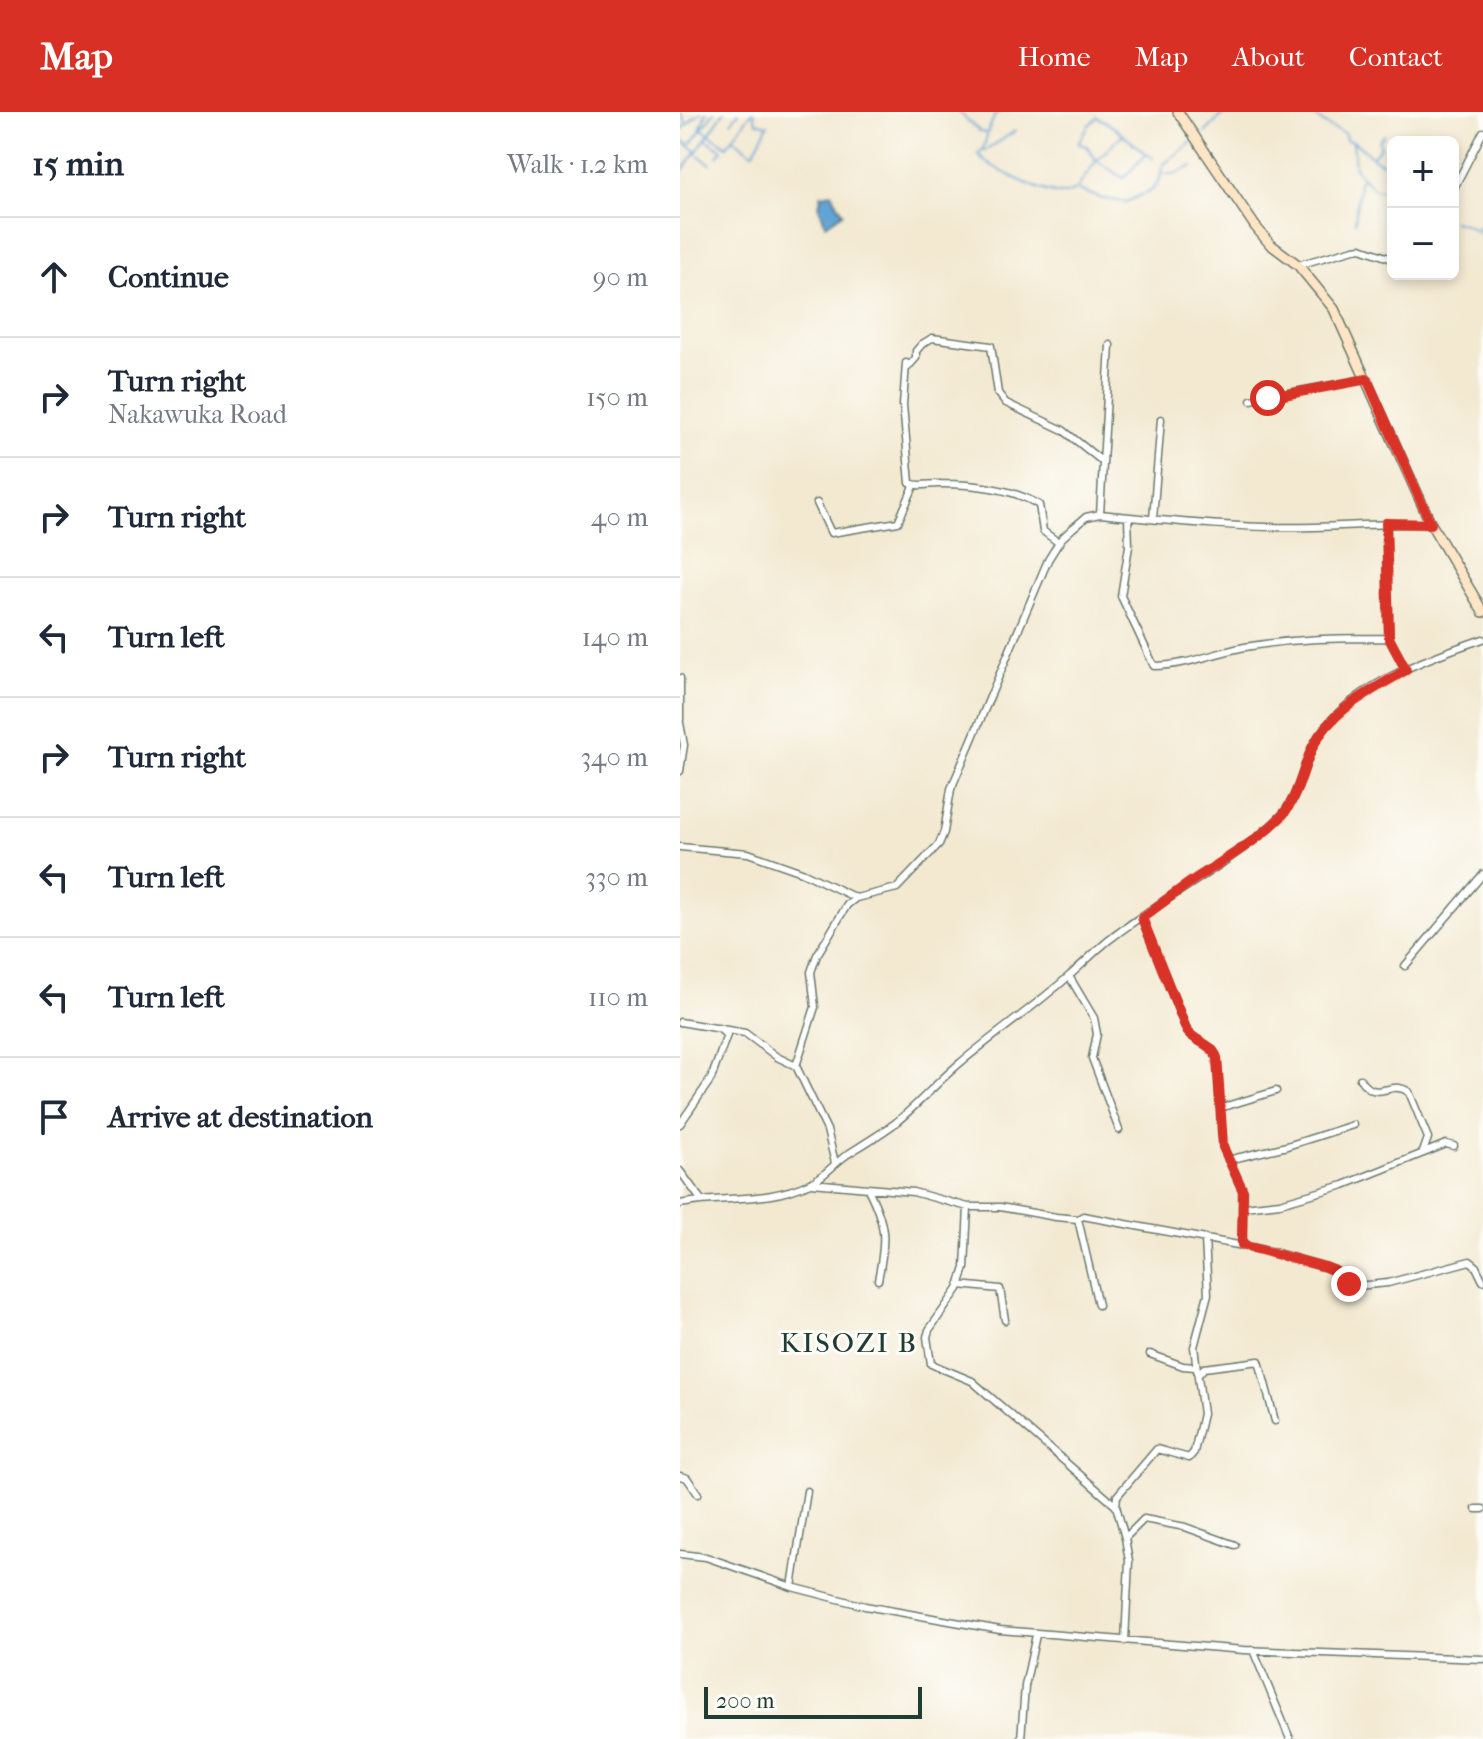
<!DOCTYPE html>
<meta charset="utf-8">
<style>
:root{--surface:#fff;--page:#f6f6f7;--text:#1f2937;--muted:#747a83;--line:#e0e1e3;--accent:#d93025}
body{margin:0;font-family:"IM FELL French Canon",serif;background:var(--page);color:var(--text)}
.controls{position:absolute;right:24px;top:24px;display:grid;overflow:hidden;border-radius:12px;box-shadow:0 4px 12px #0003}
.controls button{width:72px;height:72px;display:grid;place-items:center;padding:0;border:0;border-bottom:2px solid var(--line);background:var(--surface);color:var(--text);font:40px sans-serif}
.scale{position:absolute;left:24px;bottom:20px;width:218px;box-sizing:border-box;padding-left:8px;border:4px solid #1f3d34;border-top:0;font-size:22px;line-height:28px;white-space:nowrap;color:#1f3d34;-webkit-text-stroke:6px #fdfcf7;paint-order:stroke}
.stop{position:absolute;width:24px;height:24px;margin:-18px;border:6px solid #d93025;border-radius:50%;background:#fff}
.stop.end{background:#d93025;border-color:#fff;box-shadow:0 2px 8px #0008}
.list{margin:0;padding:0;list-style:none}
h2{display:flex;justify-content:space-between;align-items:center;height:104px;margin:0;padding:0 32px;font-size:34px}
h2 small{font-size:26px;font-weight:400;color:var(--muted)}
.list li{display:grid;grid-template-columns:52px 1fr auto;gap:24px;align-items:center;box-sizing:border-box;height:120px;padding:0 32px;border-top:2px solid var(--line)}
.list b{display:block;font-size:30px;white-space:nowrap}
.list p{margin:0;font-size:26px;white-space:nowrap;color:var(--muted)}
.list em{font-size:26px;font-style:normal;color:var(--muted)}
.icon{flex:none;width:44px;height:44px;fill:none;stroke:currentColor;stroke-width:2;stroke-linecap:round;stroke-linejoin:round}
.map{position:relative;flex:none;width:803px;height:1627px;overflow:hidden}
header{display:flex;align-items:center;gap:48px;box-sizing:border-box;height:112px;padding:0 40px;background:var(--accent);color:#fff}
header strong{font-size:38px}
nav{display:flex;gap:44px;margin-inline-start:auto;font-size:28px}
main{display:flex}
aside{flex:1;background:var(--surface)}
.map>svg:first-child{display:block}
</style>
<header>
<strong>Map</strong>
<nav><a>Home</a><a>Map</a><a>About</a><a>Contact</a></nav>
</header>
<main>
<aside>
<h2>15 min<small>Walk · 1.2 km</small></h2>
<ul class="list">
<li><svg class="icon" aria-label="ahead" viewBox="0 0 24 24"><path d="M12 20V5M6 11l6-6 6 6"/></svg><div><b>Continue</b></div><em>90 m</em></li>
<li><svg class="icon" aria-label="right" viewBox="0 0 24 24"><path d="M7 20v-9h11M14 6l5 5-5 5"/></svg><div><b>Turn right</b><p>Nakawuka Road</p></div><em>150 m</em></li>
<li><svg class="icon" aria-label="right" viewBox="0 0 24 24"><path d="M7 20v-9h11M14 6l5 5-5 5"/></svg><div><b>Turn right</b></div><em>40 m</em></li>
<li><svg class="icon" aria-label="left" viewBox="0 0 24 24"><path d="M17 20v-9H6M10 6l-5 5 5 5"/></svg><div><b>Turn left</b></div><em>140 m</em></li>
<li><svg class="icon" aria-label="right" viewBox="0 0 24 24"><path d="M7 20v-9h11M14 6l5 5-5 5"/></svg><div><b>Turn right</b></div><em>340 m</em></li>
<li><svg class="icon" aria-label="left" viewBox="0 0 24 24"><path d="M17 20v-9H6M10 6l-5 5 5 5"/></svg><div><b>Turn left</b></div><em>330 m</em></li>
<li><svg class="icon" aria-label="left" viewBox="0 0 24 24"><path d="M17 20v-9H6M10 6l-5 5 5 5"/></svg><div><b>Turn left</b></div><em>110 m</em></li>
<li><svg class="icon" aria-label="arrive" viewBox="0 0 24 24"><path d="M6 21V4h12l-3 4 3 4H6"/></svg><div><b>Arrive at destination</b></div></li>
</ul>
</aside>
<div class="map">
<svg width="803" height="1627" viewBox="0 0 803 1627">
<rect width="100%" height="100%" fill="#fdfcf7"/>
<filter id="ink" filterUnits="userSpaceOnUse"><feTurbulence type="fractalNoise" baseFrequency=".0125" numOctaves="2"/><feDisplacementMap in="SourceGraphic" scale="16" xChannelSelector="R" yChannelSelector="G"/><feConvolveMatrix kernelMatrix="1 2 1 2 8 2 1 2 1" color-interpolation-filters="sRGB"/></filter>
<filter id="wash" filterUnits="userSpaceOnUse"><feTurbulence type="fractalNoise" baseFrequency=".006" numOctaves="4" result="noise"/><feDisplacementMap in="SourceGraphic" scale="32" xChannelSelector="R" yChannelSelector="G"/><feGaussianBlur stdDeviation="1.8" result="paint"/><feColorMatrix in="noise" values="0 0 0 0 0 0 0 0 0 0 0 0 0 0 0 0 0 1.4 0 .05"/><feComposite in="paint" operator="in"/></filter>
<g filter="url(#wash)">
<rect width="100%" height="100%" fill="#f3e9d1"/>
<path fill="#61a2d4" stroke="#407084" stroke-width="2" d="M152,81L163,101L146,113L139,95L141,83Z"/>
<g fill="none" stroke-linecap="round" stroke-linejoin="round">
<path stroke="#61a2d4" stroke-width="2" d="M0,0L6,11
M44,0L29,22L47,34L72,0
M279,0L300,20L308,21L303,37L298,42C308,55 365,83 384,82C389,82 392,79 396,77L423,87L446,90L471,79L479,70L483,53L512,30
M311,0L315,3L319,0
M624,0L635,1C640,13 654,16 665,22L666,28L673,29L696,48L713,56
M51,10L59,0
M408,14L417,5C439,15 453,34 473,46
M20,17L27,0
M20,17L27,0
M407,17L398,31L408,35L416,48L443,66L467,42
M0,19L21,0
M308,19L315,3
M525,21L545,0
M0,25L9,34L34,0
M53,26L73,41L88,13L76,10L74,1
M26,27L42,38L37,44
M673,29L675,55L682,66L679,70L675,111
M10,34L17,39L29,22L22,17
M303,37L305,39L335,19
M15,41L31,52
M693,44L701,35L699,29L704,23
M0,62L16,40
M481,62H495L513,54
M683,66L693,76L713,82
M398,75L416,49L442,23
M773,109L787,113L803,124
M795,117L803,113"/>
</g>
</g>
<g filter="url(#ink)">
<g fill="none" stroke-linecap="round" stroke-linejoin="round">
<defs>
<path id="minor" d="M773,78L803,20
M618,153L674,137L681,136L709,146L713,144
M226,251L223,293L230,371C240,376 250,371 261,372C291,372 333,376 359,393L363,419L379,431
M227,256L236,246V239L242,232L252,226L311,234L318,281L326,291L383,318L423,350
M571,288L687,267
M137,391L151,421L218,410L234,374
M420,402L430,233
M448,405L449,434L441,484L474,554C505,554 534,541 565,535C616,526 658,526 709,526
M473,407L481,307
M706,411L709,526L726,558
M0,566V608
M0,611L4,633L0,659
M0,735L68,741L122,760L176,786
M462,806L507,919C516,931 531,930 537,946L543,1035L563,1079L562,1133
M725,854L803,762
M389,864L414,906L417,922L412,946L439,1018
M0,910L65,921L97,945L116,954L147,1018L155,1051
M116,954L135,895L131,860L137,843L167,793L176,786L217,776L259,732L264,720L271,677L368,448L381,427L393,416L406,405L420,402C490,409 563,417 634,415C673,414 712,411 751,412
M680,967C698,993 709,966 729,980L748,1026L743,1040
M540,996L596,979
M0,1012L31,967L47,923L38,916
M548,1048L607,1034L673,1013
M0,1059L22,1089
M132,1071L233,1080L288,1095H320L376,1105L398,1107L403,1104L590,1139L645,1155L655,1159L669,1172L677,1174L708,1171L790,1149L795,1153L803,1169
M188,1077C207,1114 206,1128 198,1168
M0,1092C45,1083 86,1092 130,1071C145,1065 155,1050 168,1042C184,1032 199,1023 214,1012C237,994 257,970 280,951C316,921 354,895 389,864C403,852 415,839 429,828C482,786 546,755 596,709C618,690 621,659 633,634C662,577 746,546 803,527
M288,1095L285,1156L278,1177L249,1218L247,1225L251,1252L292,1269L436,1394L437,1384L477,1337L509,1346L514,1340L523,1302L514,1235L528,1182L525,1127
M564,1095L600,1091L664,1073L766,1032L774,1034
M398,1107L418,1193
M279,1173L320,1177L325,1208
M470,1242L503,1254L515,1255
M518,1263L524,1256L579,1249L595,1309
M0,1364L7,1366L18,1382
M436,1394L445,1426L449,1449L445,1529
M796,1397H803
M445,1426L464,1407L505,1415L555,1433
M0,1442L26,1445L112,1475L185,1494L320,1518L564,1538L803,1547
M112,1475L127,1379
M573,1538L610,1627
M341,1627L345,1574L356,1523"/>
<path id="secondary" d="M498,0L575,114L590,132L618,153L654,197L751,412L803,500"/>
</defs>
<use href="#minor" stroke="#69796b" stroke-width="9"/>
<use href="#secondary" stroke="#69796b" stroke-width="12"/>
<use href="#minor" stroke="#fff" stroke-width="6"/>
<use href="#secondary" stroke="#fde5c5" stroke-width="9"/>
</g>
</g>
<g fill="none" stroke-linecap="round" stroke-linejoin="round" filter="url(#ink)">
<path stroke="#d93025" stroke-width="10" d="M588,286L687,267L751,412L706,411L709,526L726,558C692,579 653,596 633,634C622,657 618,687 600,706C577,729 548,745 521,763C501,776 482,791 462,806L507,919C516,931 531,930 537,946L543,1035L563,1079L562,1133L645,1155L655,1159L669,1172"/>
</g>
<g text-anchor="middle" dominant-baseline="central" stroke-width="6" stroke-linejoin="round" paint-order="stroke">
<g font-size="28" letter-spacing="2" fill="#1f3d34" stroke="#fdfcf7">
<text x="169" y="1230">KISOZI B</text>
</g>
</g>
</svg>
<div class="controls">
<button>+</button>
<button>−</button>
</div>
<div class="scale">200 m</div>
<div class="stop" style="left:588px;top:286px"></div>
<div class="stop end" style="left:669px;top:1172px"></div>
</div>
</main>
